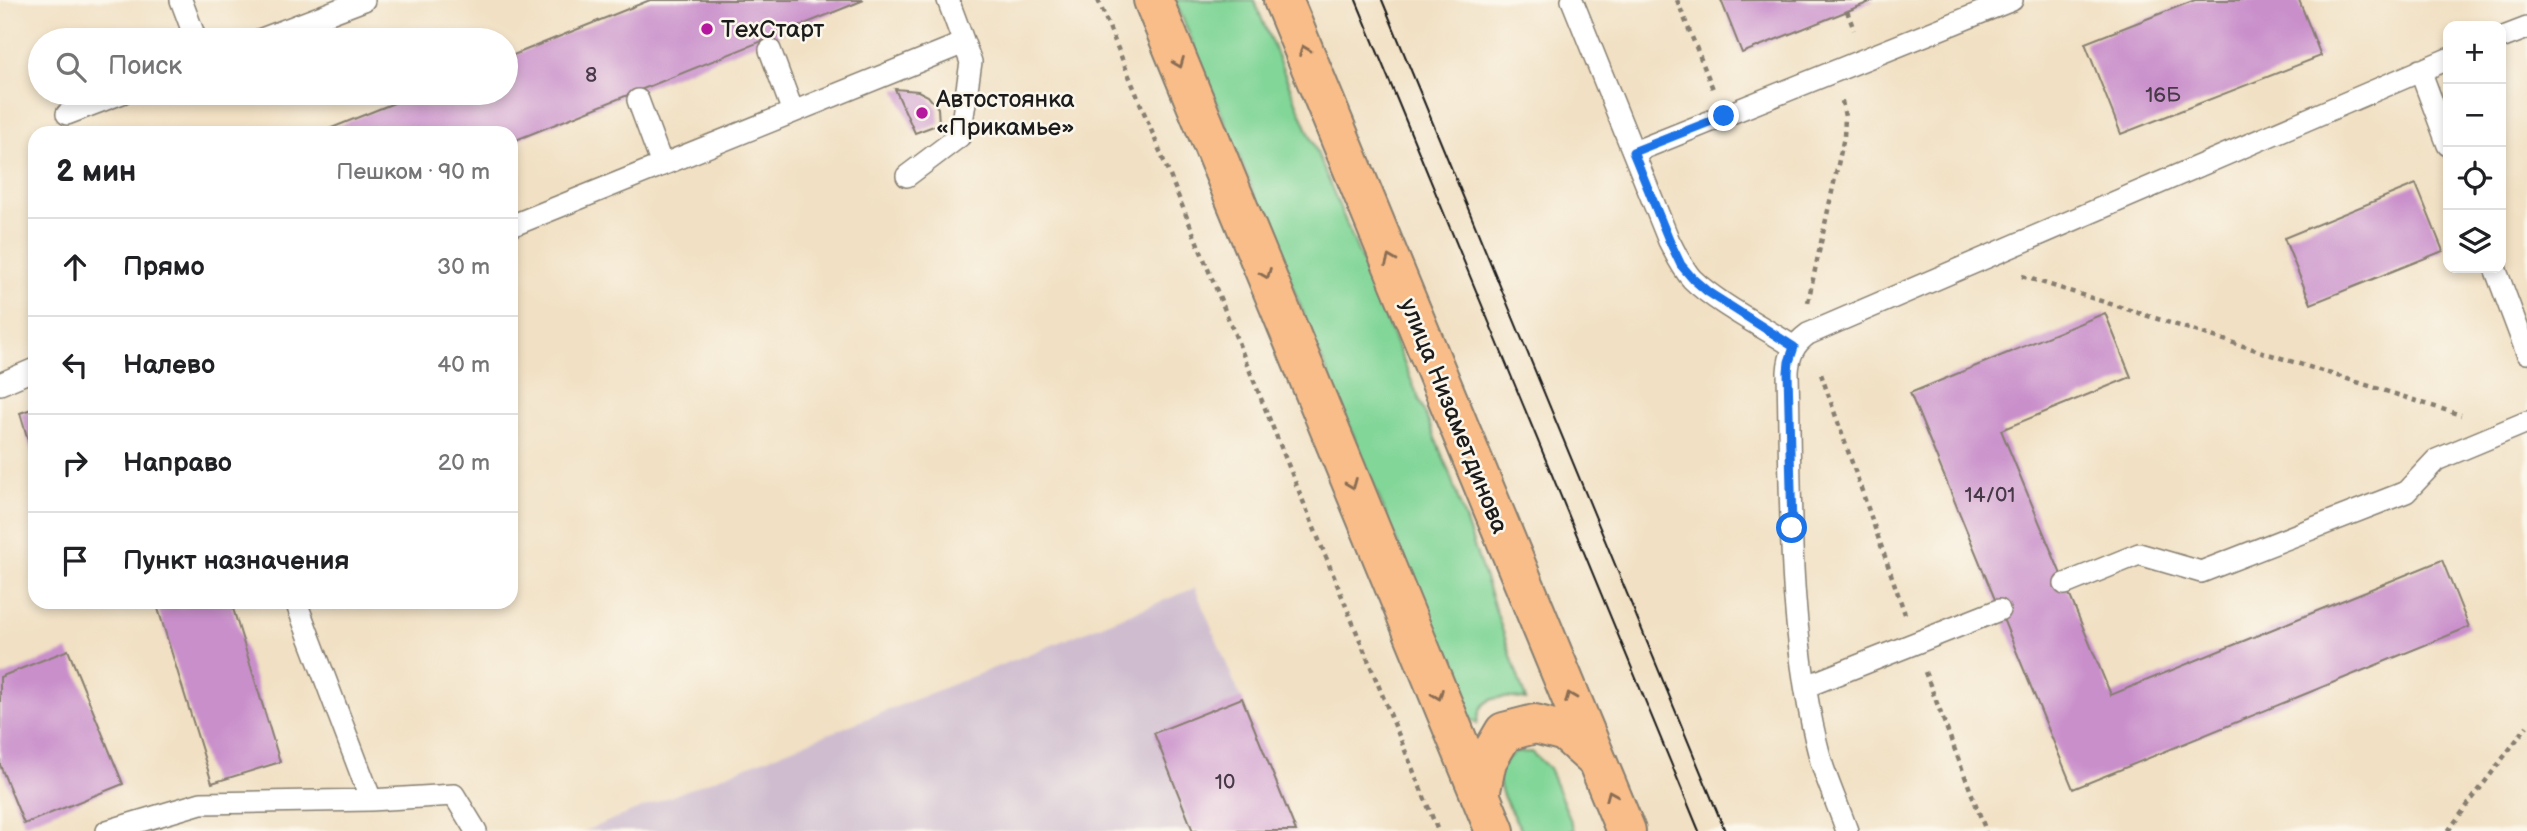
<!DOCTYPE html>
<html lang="ru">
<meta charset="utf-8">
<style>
:root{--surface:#fff;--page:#f2f2f2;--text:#202124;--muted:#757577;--line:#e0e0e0}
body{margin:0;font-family:"Balsamiq Sans",sans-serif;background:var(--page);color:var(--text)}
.controls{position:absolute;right:21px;top:21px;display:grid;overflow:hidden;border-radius:14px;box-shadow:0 4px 10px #0003}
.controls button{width:63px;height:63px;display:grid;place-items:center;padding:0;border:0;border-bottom:2px solid var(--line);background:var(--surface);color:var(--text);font:35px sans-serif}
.stop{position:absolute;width:21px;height:21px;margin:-16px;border:5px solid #1a73e8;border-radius:50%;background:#fff}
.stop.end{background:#1a73e8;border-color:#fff;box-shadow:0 2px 7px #0008}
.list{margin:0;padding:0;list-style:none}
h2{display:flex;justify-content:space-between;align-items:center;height:91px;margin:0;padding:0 28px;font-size:30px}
h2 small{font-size:23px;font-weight:400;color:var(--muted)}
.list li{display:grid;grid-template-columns:46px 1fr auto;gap:21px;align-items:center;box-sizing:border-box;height:98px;padding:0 28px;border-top:2px solid var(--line)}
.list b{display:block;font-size:26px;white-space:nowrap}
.list em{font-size:23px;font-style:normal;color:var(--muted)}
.icon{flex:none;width:38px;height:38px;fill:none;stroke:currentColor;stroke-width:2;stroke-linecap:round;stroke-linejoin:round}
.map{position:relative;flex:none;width:2527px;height:831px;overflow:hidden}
.search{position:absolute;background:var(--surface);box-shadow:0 4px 10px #0003;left:28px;top:28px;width:490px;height:77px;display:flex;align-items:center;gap:18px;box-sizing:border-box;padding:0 24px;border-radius:38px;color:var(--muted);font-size:26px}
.panel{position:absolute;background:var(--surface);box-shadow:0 4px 10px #0003;left:28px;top:126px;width:490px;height:483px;border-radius:21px}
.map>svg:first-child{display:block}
</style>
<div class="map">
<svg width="2527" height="831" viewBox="0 0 2527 831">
<rect width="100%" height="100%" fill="#fbf7ec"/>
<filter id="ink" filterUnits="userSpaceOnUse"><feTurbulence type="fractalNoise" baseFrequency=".0143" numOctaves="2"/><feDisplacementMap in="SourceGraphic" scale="14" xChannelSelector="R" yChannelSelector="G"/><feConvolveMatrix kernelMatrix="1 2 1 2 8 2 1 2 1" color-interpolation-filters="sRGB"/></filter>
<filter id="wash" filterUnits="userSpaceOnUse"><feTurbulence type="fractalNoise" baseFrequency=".00686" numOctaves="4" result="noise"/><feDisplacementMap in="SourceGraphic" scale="28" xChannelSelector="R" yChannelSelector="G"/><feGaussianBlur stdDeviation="1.57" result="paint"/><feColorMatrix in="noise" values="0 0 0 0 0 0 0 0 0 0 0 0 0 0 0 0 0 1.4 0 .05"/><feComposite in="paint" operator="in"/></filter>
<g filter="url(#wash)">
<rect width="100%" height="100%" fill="#f1e0c3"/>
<path fill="#cfbdcf" d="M1195,588L1296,831H584Z"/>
<path fill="#82d698" stroke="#4f795a" stroke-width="2" d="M1175,0H1254L1448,469L1526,700C1512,698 1491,693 1482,707C1479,711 1478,719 1477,724L1469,718Z
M1531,752L1549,768L1575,831H1522C1513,814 1492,786 1501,766C1504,762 1509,757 1513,753Z"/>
<g id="blocks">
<path fill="#c98fcb" d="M650,0H864L511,142V133H319L419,93H506V58Z
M1721,0H1875L1742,53Z
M2195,0H2299L2321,56L2121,134L2085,43Z
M895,89L918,91L928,96L938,108L939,124L915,133Z
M2416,184L2443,251L2311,304L2284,238Z
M2105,313L2131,377L2001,430L2111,695L2442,560L2469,627L2073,789L1910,393Z
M35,408V459L34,460L20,413Z
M156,602H231L280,762L212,783Z
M68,650L123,784L24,824L0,765V677Z
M1242,698L1296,831H1193L1154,733Z"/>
</g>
</g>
<g filter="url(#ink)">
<use href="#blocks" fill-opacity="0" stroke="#867e70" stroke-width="2"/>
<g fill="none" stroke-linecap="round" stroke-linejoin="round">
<defs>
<path id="lane" d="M181,0L196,40
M1572,0L1669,241C1676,254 1682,268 1692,279C1715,302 1765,328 1794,347
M2501,38L2527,28
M259,40L364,0
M770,50L793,112
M2420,70L2448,145
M638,100L662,165
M67,114L122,93
M1634,152L2012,0
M907,176L960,136L971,62L948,0
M511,226L964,43
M2495,268L2527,353
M0,384L35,369
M2065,584L2139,554L2201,572L2406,492L2436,460L2527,422
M296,602L371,800
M1807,686L1999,610
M107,831L201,803L371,800L454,795L476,831
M1847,831C1839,808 1828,784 1821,761C1787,635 1791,501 1788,372C1789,355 1794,344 1808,334L2448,59"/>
<path id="primary" d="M1153,0L1495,831
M1283,0L1626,831
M1480,795L1487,761L1504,732L1535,724L1565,732L1595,759"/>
</defs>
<use href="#lane" stroke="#867e70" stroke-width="24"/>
<use href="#primary" stroke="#867e70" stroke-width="42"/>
<path stroke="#867e70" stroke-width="4.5" stroke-dasharray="5 5" stroke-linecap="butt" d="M1098,0L1438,831
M1677,0L1713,89
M1847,11L1854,30
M2022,276L2461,415
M1808,302L1844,137L1845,117L1842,101
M1821,374L1905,614
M1925,672L1986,831
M2448,831L2527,726"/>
<use href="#lane" stroke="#fff" stroke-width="21"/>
<use href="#primary" stroke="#f8bd89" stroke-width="38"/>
<path stroke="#1c1c1c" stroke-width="2" d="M1356,0L1699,831
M1382,0L1725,831"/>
</g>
<defs><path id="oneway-chevron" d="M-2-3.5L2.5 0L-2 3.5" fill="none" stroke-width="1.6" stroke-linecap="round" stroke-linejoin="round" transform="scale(1.75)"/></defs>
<g stroke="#8a6c52">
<use href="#oneway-chevron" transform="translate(1304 50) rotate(-112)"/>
<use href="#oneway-chevron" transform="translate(1179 63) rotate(68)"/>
<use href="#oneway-chevron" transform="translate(1390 260) rotate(-112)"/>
<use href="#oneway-chevron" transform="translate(1266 274) rotate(68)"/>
<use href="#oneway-chevron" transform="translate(1352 484) rotate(68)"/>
<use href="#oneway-chevron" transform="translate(1438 695) rotate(68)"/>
<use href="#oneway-chevron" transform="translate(1570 697) rotate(-112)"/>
<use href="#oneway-chevron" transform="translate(1611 795) rotate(-113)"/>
</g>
</g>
<g fill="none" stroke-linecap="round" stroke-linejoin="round" filter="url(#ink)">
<path stroke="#1a73e8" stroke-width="9" d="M1724,116L1633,152L1669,240L1681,265L1693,279L1708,292L1794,347L1789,362L1788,372L1792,528"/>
</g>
<g fill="#b5179e" stroke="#fbf7ec" stroke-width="2.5">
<circle cx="707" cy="29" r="7"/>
<circle cx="922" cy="113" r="7"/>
</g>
<g text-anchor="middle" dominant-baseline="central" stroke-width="5" stroke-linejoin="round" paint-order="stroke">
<g font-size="21" fill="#473948">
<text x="591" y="75">8</text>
<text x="2163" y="95">16Б</text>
<text x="1990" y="495">14/01</text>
<text x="1225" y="782">10</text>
</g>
<g font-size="24" fill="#1c1c1c" stroke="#fbf7ec" text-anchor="start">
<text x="721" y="29">ТехСтарт</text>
<text x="936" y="99">Автостоянка<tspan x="936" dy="28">«Прикамье»</tspan></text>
</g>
<g font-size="24" fill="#1c1c1c" stroke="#fbf7ec">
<text transform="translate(1454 416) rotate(68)">улица Низаметдинова</text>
</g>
</g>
</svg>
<div class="controls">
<button>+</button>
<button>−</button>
<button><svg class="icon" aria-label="locate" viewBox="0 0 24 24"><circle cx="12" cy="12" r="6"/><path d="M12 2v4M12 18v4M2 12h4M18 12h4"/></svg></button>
<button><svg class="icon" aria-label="layers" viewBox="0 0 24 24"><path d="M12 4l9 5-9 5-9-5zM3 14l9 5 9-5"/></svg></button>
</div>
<div class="stop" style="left:1792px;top:528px"></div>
<div class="stop end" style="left:1724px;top:116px"></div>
<div class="search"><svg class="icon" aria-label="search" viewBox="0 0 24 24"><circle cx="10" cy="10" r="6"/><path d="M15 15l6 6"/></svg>Поиск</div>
<section class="panel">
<h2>2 мин<small>Пешком · 90 m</small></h2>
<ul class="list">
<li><svg class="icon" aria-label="ahead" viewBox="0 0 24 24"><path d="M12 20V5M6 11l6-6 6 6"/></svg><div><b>Прямо</b></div><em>30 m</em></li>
<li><svg class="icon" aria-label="left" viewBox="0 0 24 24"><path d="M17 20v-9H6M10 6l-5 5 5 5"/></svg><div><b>Налево</b></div><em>40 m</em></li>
<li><svg class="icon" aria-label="right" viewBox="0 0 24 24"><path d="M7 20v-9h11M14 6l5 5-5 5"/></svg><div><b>Направо</b></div><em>20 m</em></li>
<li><svg class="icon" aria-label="arrive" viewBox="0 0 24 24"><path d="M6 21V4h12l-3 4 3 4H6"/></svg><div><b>Пункт назначения</b></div></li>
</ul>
</section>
</div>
